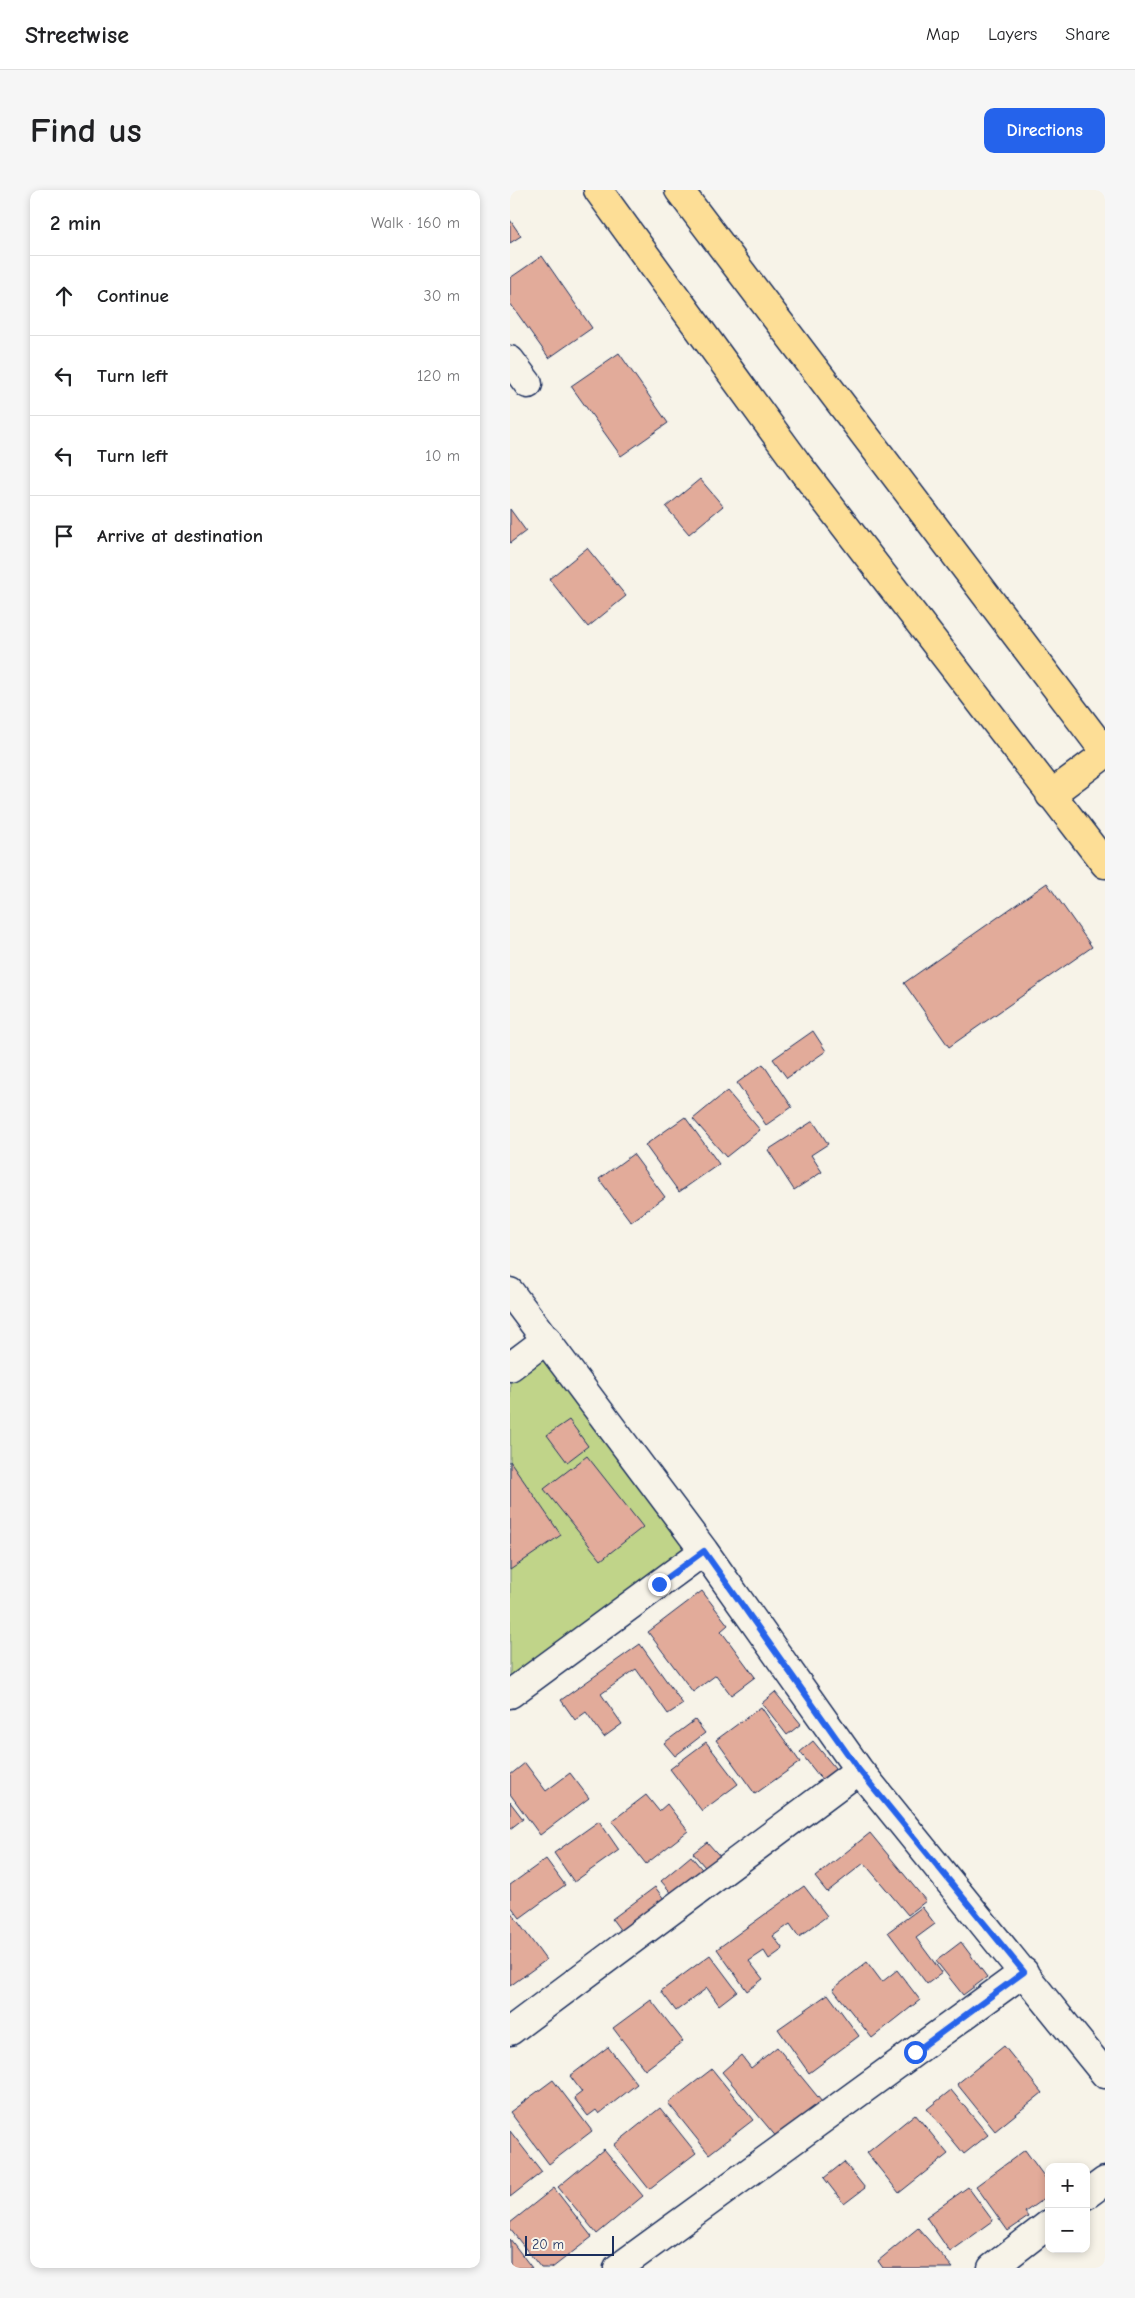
<!DOCTYPE html>
<meta charset="utf-8">
<style>
:root{--surface:#fff;--page:#f6f6f6;--text:#202124;--muted:#757577;--line:#e0e0e0;--accent:#2563eb}
body{margin:0;font-family:"Comic Neue",sans-serif;background:var(--page);color:var(--text)}
.controls{position:absolute;right:15px;bottom:15px;display:grid;overflow:hidden;border-radius:10px;box-shadow:0 2px 8px #0003}
.controls button{width:45px;height:45px;display:grid;place-items:center;padding:0;border:0;border-bottom:1px solid var(--line);background:var(--surface);color:var(--text);font:25px sans-serif}
.scale{position:absolute;left:15px;bottom:12px;width:89px;box-sizing:border-box;padding-left:5px;border:2px solid #1b2f5e;border-top:0;font-size:14px;line-height:18px;white-space:nowrap;color:#1b2f5e;-webkit-text-stroke:4px #f7f3e8;paint-order:stroke}
.stop{position:absolute;width:15px;height:15px;margin:-11px;border:4px solid #2563eb;border-radius:50%;background:#fff}
.stop.end{background:#2563eb;border-color:#fff;box-shadow:0 1px 5px #0008}
.list{margin:0;padding:0;list-style:none}
h2{display:flex;justify-content:space-between;align-items:center;height:65px;margin:0;padding:0 20px;font-size:21px}
h2 small{font-size:16px;font-weight:400;color:var(--muted)}
.list li{display:grid;grid-template-columns:32px 1fr auto;gap:15px;align-items:center;box-sizing:border-box;height:80px;padding:0 20px;border-top:1px solid var(--line)}
.list b{display:block;font-size:19px;white-space:nowrap}
.list em{font-size:16px;font-style:normal;color:var(--muted)}
.icon{flex:none;width:28px;height:28px;fill:none;stroke:currentColor;stroke-width:2;stroke-linecap:round;stroke-linejoin:round}
.map{position:relative;flex:none;width:595px;height:2078px;overflow:hidden;border-radius:10px}
header{display:flex;align-items:center;gap:30px;box-sizing:border-box;height:70px;padding:0 25px;background:var(--surface);border-bottom:1px solid var(--line)}
header strong{font-size:24px}
nav{display:flex;gap:28px;margin-inline-start:auto;font-size:18px}
.intro{display:flex;align-items:center;justify-content:space-between;box-sizing:border-box;height:120px;padding:0 30px}
h1{margin:0;font-size:35px}
.button{padding:12px 22px;border-radius:10px;background:var(--accent);color:#fff;font-size:18px;font-weight:700}
main{display:flex;gap:30px;padding:0 30px}
aside{flex:1;background:var(--surface);border-radius:10px;box-shadow:0 2px 8px #0003}
.map>svg:first-child{display:block}
</style>
<header>
<strong>Streetwise</strong>
<nav><a>Map</a><a>Layers</a><a>Share</a></nav>
</header>
<div class="intro"><h1>Find us</h1><a class="button">Directions</a></div>
<main>
<aside>
<h2>2 min<small>Walk · 160 m</small></h2>
<ul class="list">
<li><svg class="icon" aria-label="ahead" viewBox="0 0 24 24"><path d="M12 20V5M6 11l6-6 6 6"/></svg><div><b>Continue</b></div><em>30 m</em></li>
<li><svg class="icon" aria-label="left" viewBox="0 0 24 24"><path d="M17 20v-9H6M10 6l-5 5 5 5"/></svg><div><b>Turn left</b></div><em>120 m</em></li>
<li><svg class="icon" aria-label="left" viewBox="0 0 24 24"><path d="M17 20v-9H6M10 6l-5 5 5 5"/></svg><div><b>Turn left</b></div><em>10 m</em></li>
<li><svg class="icon" aria-label="arrive" viewBox="0 0 24 24"><path d="M6 21V4h12l-3 4 3 4H6"/></svg><div><b>Arrive at destination</b></div></li>
</ul>
</aside>
<div class="map">
<svg width="595" height="2078" viewBox="0 0 595 2078">
<rect width="100%" height="100%" fill="#f7f3e8"/>
<filter id="ink" filterUnits="userSpaceOnUse"><feTurbulence type="fractalNoise" baseFrequency=".02" numOctaves="2"/><feDisplacementMap in="SourceGraphic" scale="10" xChannelSelector="R" yChannelSelector="G"/><feConvolveMatrix kernelMatrix="1 2 1 2 8 2 1 2 1" color-interpolation-filters="sRGB"/></filter>
<g filter="url(#ink)">
<path fill="#c0d489" stroke="#6e8274" d="M37,1149L194,1361L0,1504V1177Z"/>
<path fill="#e2ab9a" stroke="#1b2f5e" d="M0,30L11,46L0,53Z
M32,66L82,138L39,168L0,113V88Z
M109,163L158,233L111,266L61,196Z
M190,289L213,316L179,344L156,317Z
M0,319L16,341L0,353Z
M77,358L116,406L78,437L39,389Z
M537,693L582,757L439,857L394,793Z
M303,841L316,861L277,888L263,869Z
M253,874L282,917L256,935L227,893Z
M217,901L250,940L216,967L183,929Z
M175,927L209,974L169,1002L135,955Z
M303,931L318,954L301,965L312,982L284,1000L258,960Z
M123,964L155,1007L121,1032L89,989Z
M59,1230L78,1256L57,1272L37,1245Z
M77,1266L133,1337L91,1370L34,1299Z
M0,1271L51,1345L0,1380Z
M192,1401L218,1435L211,1441L245,1487L221,1505L206,1485L183,1502L138,1442Z
M130,1454L173,1514L158,1524L126,1479L91,1504L112,1534L94,1547L76,1522L65,1530L51,1510Z
M265,1502L291,1534L277,1545L252,1513Z
M251,1517L290,1572L245,1604L206,1550Z
M185,1530L195,1543L165,1566L154,1553Z
M303,1551L330,1584L316,1595L290,1562Z
M196,1552L228,1594L192,1621L160,1579Z
M15,1573L36,1601L60,1583L79,1608L30,1645L0,1604V1585Z
M136,1605L149,1621L157,1614L178,1641L136,1674L102,1631Z
M0,1612L13,1629L0,1639Z
M89,1631L109,1660L64,1692L44,1663Z
M360,1643L416,1711L398,1725L354,1673L317,1702L305,1687Z
M197,1652L214,1671L200,1683L183,1663Z
M181,1666L195,1683L165,1707L151,1691Z
M36,1669L55,1695L10,1728L0,1715V1695Z
M294,1696L317,1726L289,1747L280,1734L263,1746L273,1759L259,1769L254,1761L239,1771L253,1789L237,1801L207,1759Z
M145,1697L157,1713L114,1745L102,1729Z
M412,1717L425,1734L406,1748L432,1783L417,1794L378,1742Z
M0,1721L36,1770L0,1796Z
M451,1752L477,1787L453,1805L426,1771Z
M200,1765L227,1801L209,1815L197,1798L166,1821L151,1801Z
M357,1772L372,1792L387,1780L410,1810L362,1848L323,1799Z
M318,1804L349,1846L299,1883L268,1839Z
M141,1810L173,1851L135,1880L103,1838Z
M494,1856L532,1903L485,1941L447,1894Z
M98,1857L127,1894L89,1924L86,1920L78,1926L64,1908L72,1902L60,1886Z
M267,1857L312,1912L268,1949L212,1882L231,1865L241,1878Z
M202,1879L243,1930L199,1964L158,1913Z
M43,1890L82,1941L39,1974L0,1922Z
M441,1900L478,1945L454,1964L417,1919Z
M150,1918L186,1963L139,1999L104,1955Z
M405,1924L438,1964L389,2003L357,1963Z
M0,1941L32,1982L0,2007Z
M94,1959L133,2006L87,2044L48,1997Z
M515,1960L539,1993V2005L515,2022L518,2027L498,2041L466,1996Z
M334,1972L355,1998L334,2014L314,1988Z
M458,1997L483,2031L440,2062L416,2027Z
M44,1998L82,2047L42,2078H31L0,2039V2033Z
M408,2038L443,2078H373L368,2071Z
M0,2049L22,2078H0Z"/>
<g fill="none" stroke-linecap="round" stroke-linejoin="round">
<defs>
<path id="minor" d="M0,170L18,194
M0,1102L194,1361L349,1580L595,1884
M0,1177L37,1149
M0,1504L194,1361
M0,1841L349,1580
M576,2005L595,1991
M108,2078L514,1782
M482,2078L539,2034"/>
<path id="major" d="M88,0L289,276L595,674
M169,0L595,562
M540,605L595,564"/>
</defs>
<use href="#minor" stroke="#1b2f5e" stroke-width="31"/>
<use href="#major" stroke="#1b2f5e" stroke-width="31"/>
<use href="#minor" stroke="#f7f3e8" stroke-width="28"/>
<use href="#major" stroke="#fdde96" stroke-width="28"/>
</g>
</g>
<g fill="none" stroke-linecap="round" stroke-linejoin="round" filter="url(#ink)">
<path stroke="#2563eb" stroke-width="6" d="M149,1394L194,1361L349,1580L514,1782L405,1862"/>
</g>
</svg>
<div class="controls">
<button>+</button>
<button>−</button>
</div>
<div class="scale">20 m</div>
<div class="stop" style="left:405px;top:1862px"></div>
<div class="stop end" style="left:149px;top:1394px"></div>
</div>
</main>
